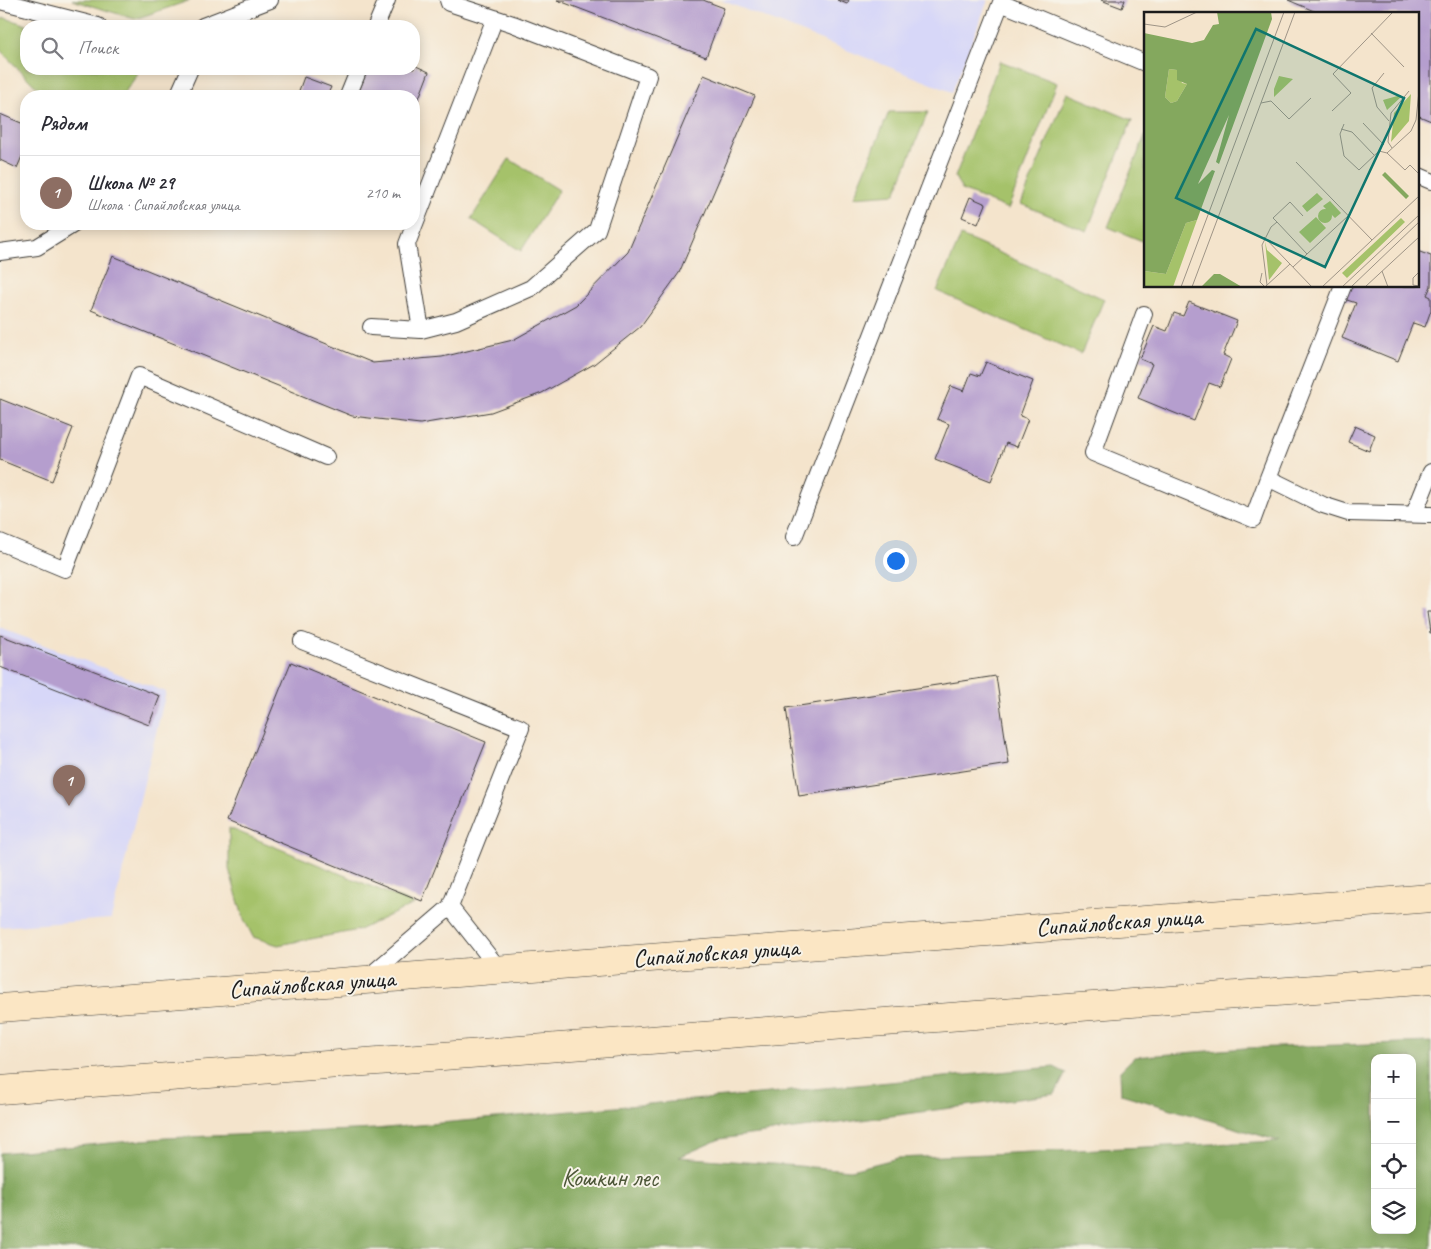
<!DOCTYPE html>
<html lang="ru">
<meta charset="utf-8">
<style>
:root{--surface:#fff;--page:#f7f7f7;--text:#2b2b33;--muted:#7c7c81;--line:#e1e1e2;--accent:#d93025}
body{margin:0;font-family:Caveat,sans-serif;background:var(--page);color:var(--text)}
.controls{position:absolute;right:15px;bottom:15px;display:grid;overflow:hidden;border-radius:10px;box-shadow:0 2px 12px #0003}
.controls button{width:45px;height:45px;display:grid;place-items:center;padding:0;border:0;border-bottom:1px solid var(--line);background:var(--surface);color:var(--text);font:25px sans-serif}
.you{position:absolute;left:895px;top:560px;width:18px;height:18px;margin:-12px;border:4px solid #fff;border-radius:50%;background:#1a73e8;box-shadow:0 0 0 8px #1a73e833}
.badge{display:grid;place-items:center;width:32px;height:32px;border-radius:50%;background:var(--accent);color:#fff;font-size:16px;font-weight:700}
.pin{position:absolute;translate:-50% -41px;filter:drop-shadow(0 1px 2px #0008)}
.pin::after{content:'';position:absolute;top:26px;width:18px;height:15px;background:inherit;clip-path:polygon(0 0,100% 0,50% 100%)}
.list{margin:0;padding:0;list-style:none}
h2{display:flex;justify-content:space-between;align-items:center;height:65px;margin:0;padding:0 20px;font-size:21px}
h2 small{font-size:16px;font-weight:400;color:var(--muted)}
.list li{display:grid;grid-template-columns:32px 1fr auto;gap:15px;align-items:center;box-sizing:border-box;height:75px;padding:0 20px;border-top:1px solid var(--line)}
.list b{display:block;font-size:19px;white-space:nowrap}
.list p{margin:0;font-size:16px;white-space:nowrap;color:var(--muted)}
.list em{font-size:16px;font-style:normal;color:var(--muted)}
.icon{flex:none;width:28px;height:28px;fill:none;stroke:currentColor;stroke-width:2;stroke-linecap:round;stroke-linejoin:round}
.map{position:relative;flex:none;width:1431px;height:1249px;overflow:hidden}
.search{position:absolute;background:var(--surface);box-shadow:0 2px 12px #0003;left:20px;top:20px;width:400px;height:55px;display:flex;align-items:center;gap:12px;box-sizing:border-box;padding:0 18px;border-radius:20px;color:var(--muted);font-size:19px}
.panel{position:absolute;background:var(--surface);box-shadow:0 2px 12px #0003;left:20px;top:90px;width:400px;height:140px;border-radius:20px}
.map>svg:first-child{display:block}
</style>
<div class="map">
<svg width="1431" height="1249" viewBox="0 0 1431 1249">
<rect width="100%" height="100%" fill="#f7f3e8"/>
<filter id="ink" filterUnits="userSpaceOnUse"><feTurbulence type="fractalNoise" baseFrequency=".02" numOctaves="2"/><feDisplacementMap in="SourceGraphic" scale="10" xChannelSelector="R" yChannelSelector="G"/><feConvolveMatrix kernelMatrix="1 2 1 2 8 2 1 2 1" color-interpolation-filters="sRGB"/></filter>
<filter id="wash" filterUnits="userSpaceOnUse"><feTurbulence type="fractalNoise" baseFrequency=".0096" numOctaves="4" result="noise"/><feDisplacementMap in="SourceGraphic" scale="20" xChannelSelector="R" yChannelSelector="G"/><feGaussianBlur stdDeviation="1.12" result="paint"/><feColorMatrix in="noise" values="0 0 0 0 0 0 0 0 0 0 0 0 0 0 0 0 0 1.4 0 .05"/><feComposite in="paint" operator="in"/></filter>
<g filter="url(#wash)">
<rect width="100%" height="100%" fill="#f4e4cc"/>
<path fill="#d7d7f8" d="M721,0H988L952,92Z
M0,628L166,692L111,919L0,927Z"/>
<path fill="#a5c26a" stroke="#606f43" d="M72,0H191L135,19Z
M5,18L30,26H26V69H137V75L122,96H45L0,50V20Z
M1000,61L1057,83L1008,209L962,190L955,177Z
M1067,93L1132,120L1087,231L1021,204Z
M889,112H928L895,194L854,197Z
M1145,136V242L1108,227Z
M509,159L559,190L521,251L471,219Z
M961,236L1104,299L1081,354L937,291Z
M229,828L414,904L359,930L278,945L253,937L243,917L229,869Z"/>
<path fill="#84a85e" stroke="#50623d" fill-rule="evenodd" d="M1431,1042V1249H0V1153L165,1138L375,1129L1054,1067L1066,1073L1055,1094L720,1139L679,1157L851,1170L898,1158L1279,1141L1121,1094L1120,1071L1134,1057L1245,1048ZM1375,1058H1412V1230H1375Z"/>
<g id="blocks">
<path fill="#b59ece" d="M557,0H703L724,8L706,57Z
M837,0H849L847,4Z
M1101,0H1125L1122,8Z
M1288,0H1431V121L1417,115V14H1321Z
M414,65L429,72L414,111V96H357L368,69H414Z
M704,75L755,96L679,273L640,327L594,364L542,393L491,412L420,424L352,416L91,310L113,256L373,363L442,357L513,340L576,305L628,252Z
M304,77L331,87L327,96H297Z
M0,114L26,125V147L17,168L0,160Z
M970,197L986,204L978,224L962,217Z
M1417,251L1431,256V286L1427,295L1431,297V310L1425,327L1413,323L1398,361L1342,338L1356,303L1344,299L1349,286H1417Z
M1189,302L1237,321L1223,355L1231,359L1220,387L1209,383L1194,421L1138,398L1152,364L1140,359L1154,326L1167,331L1174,313L1183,316Z
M986,362L1033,381L1020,416L1028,419L1017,447L1006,443L991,481L935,459L949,424L937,419L951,386L964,391L971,373L980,376Z
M0,399L73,428L52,481L0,460Z
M1355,426L1375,435L1369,451L1348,442Z
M1427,612H1431V633H1430Z
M0,635L160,696L149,725L0,667Z
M291,662L486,742L422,901L227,821Z
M996,676L1009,764L799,796L786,708Z"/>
</g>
</g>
<g filter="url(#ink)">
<use href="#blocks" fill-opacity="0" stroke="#3c3a36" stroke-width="1"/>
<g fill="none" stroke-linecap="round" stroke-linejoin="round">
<defs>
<path id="service" d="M0,1L98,26
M1001,3L1145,63
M203,26L270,0
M376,26L387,0
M178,96L190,69
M348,96L359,69
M1417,175L1431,181
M0,252L37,247L74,224
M1343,286L1268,478L1323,505L1348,513L1431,515
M1144,314L1093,453L1253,519L1268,478
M371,327L421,330L456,321L531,288L597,230L648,76L513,24L449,3L448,0
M421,330L407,244L495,18
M1414,514L1431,472
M794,537L1002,0
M0,542L65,569L139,376L326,457
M302,641L521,728L450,907L499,969
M366,979L450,907"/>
<path id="secondary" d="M0,1008L1431,898
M0,1090L1431,980"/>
</defs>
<use href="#service" stroke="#3c3a36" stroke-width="18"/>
<use href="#secondary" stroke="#3c3a36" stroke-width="29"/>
<use href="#service" stroke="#fff" stroke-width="16"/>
<use href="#secondary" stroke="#fbe6c4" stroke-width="28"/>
</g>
</g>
<g text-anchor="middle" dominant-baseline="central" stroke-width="4" stroke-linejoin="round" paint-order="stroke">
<g font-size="25" fill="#1c1c1c" stroke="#f7f3e8">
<text transform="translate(1119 922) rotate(-4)">Сипайловская улица</text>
<text transform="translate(716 953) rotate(-4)">Сипайловская улица</text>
<text transform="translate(312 984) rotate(-4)">Сипайловская улица</text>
</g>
<g font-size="25" fill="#4c5637" stroke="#f7f3e8">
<text x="610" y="1178">Кошкин лес</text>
</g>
</g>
<g transform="translate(1144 12)">
<rect width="275" height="275" fill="#f4e4cc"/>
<path d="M25,57L33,58L38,71L43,72L33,89L27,91L21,85ZM135,64L149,67L130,85V77ZM267,82L265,109L247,130L250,101ZM257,83V85L243,98L239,88ZM173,181L179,187L163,200L158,194ZM186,189L197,201L191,206L179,194ZM174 204a7 7 0 1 1 14 0a7 7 0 1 1-14 0ZM172,205L182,216L166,231L155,220ZM257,206L261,210L203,266L198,261ZM53,208L29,275H0V259L22,262L42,211ZM121,229L123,238L138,251L125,268Z" fill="#a5c26a"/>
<path d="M73,0H127L128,7L75,152L72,150L85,103L54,172L68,158L71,159L53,208L42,211L22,262L0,259V21L48,31L60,28L69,13L75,12ZM25,57L33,58V68L43,72L33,89L27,91L21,85ZM241,160L265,184L262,187L238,163ZM70,262H76L98,275H57Z" fill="#84a85e" fill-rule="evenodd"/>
<path fill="none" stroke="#9e9486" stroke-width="1" d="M0,12L21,15L53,0M227,21L260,55M240,61L228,76L233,95L245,109M275,79L272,108L267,119L243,141L261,158L266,153L275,162M117,91L127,89L145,107L167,86M188,99L207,81L189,62L249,0M219,111L240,133M200,112L196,122L200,144L215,158L235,139L243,141M197,117L208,120L230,143M248,136L244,130L247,101L265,79M152,150L228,228M133,210L129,206L146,190L159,204M120,225L168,275M149,255L163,242M238,259L244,275M275,260L269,266V273L275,274M118,261L116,270L121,275M123,273L118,233L127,215L133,210L163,242L204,204M122,274L146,252M37,275L140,0M48,275L151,0M178,275L275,184M198,275L275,203M207,275L275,210M221,275L275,225"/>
<path fill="#0f766e" fill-opacity="0.15" stroke="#0f766e" stroke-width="2.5" d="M112,17L260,86L181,255L32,186Z"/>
<rect width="275" height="275" fill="none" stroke="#1c1c1c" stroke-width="2.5"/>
</g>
</svg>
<div class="controls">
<button>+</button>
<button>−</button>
<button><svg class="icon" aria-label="locate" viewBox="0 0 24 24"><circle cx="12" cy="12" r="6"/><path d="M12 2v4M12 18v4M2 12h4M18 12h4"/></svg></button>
<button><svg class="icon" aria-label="layers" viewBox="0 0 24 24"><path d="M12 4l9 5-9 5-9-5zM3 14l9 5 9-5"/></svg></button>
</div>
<div class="you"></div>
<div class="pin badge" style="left:69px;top:806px;background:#8d6e63">1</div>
<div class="search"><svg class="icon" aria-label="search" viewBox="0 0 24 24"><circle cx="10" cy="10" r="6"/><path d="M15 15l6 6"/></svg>Поиск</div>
<section class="panel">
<h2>Рядом<small></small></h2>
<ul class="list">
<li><span class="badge" style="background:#8d6e63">1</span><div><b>Школа № 29</b><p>Школа · Сипайловская улица</p></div><em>210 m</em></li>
</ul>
</section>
</div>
